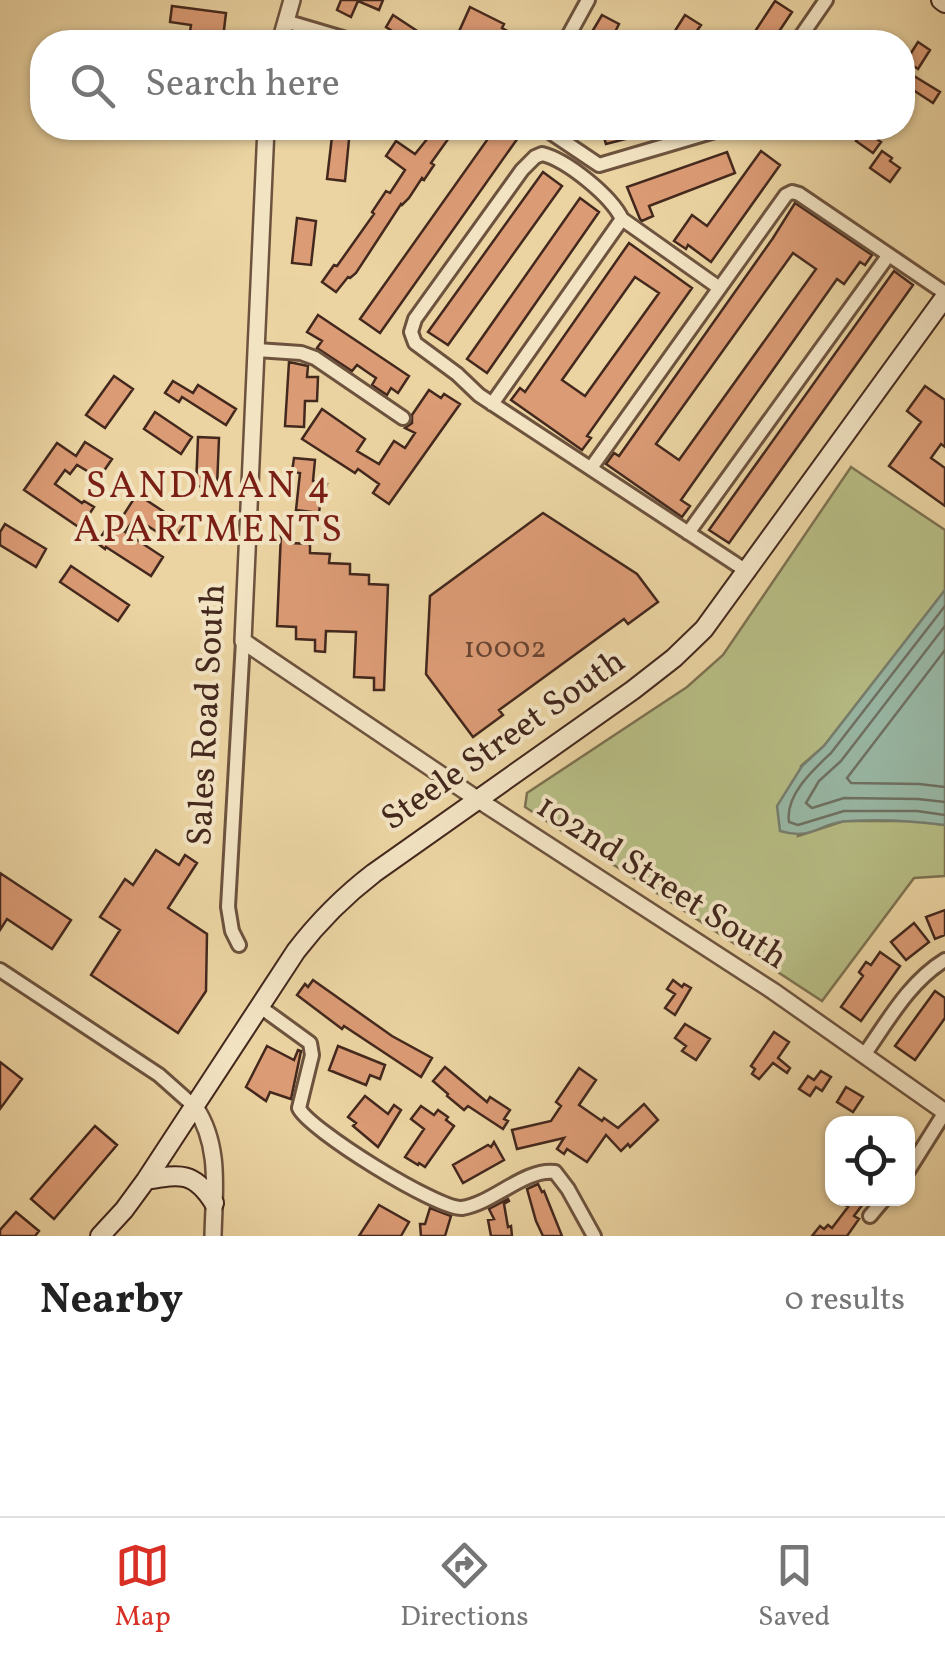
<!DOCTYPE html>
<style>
:root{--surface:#fff;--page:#f6f6f6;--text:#222;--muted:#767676;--line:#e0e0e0;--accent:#d93025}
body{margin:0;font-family:Vollkorn,serif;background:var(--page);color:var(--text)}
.controls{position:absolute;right:30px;bottom:30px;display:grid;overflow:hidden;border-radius:20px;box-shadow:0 2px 8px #0004}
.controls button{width:90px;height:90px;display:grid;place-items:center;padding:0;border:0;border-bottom:2px solid var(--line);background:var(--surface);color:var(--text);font:50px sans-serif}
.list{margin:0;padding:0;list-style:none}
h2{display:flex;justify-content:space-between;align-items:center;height:130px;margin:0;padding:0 40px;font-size:42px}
h2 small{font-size:32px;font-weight:400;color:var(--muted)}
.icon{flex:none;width:55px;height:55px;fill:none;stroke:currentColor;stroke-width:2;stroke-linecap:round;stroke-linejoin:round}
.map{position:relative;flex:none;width:945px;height:1236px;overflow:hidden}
.search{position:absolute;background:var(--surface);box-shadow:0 2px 8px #0004;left:30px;right:30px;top:30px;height:110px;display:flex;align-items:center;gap:25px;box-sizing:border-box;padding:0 35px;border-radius:40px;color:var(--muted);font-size:38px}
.sheet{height:280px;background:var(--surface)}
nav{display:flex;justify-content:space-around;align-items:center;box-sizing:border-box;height:140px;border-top:2px solid var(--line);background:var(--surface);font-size:28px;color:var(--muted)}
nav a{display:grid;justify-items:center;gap:5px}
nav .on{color:var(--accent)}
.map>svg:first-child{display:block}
</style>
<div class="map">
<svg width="945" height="1236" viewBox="0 0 945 1236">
<rect width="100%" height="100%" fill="#ebd4a2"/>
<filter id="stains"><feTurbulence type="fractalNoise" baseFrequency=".002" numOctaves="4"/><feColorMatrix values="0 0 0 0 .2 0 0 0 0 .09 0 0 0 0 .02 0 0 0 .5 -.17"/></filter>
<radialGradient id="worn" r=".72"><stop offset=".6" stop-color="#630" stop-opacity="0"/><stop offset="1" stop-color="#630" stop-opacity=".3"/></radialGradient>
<path fill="#b7bd85" stroke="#7d7251" stroke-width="2.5" d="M851,467L945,530V590L824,746L801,766L798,836L844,821H916L945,825V876L914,878L822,1001L525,807L527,793L687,687L723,655Z"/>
<path fill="#98b8a6" stroke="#767e6f" stroke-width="2.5" d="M945,590V825C914,821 880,819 849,821C819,822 814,841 780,831L777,806L802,766L824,746Z"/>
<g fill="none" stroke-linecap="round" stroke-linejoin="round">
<path stroke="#6e7062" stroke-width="2.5" d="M945,606L831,753C813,770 785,795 789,822L798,825L844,811H917L945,815
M945,626L841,761L819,781L806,803L812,808L844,798L918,799L945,802
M945,650L847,778L851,783L919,784L945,787"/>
</g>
<path fill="#db9b75" stroke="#43281d" stroke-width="2.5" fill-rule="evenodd" d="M341,0H383L379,10L358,1L351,17L337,10Z
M775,1L792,12L772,42H748Z
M172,6L226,13L223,38L217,37L216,41L189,38L191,25L170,22Z
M470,7L504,24L502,28L528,42H470L457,36Z
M393,15L434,42H409L386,27Z
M602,15L619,24L610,42H586Z
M685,15L701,25L689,42H679L671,37Z
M918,42L930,50L918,69L906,61Z
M914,76L940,92L933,103L907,86Z
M333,128L350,129L345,181L327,179Z
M436,128H456L431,163L434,165L424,180L422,178L409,198L402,205L401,204L356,273L350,278L348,277L336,292L322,282L334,265L337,266L374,214L372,212L386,191L390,193L405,170L386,156L396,141L415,154Z
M501,128H525L380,333L360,319L492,133L496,135Z
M601,128H669V130L641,138V135L606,144Z
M865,128H887L878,140L881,142L873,153L856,141Z
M761,151L780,165L711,262L688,245L686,249L674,241L692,215L707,226Z
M882,151L892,158L890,161L900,168L890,182L870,168Z
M727,152L735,173L649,206L653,216L642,221L640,219L627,187Z
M543,172L562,186L448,345L428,332Z
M580,198L599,212L487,373L467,359Z
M795,203L872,255L865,265L860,262L844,284L837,279L681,500L690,506L682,517L606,464L614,453L619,456L773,238ZM793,253L816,269L679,460L656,444Z
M297,218L316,221L311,265L292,263Z
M629,243L692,288L587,436L591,438L582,450L511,400L520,388L525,392ZM635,277L659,293L585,396L562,380Z
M894,271L913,285L729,543L709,530Z
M318,315L409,376L398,393L391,388L387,395L372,385L376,378L370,374L357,365L352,371L317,348L322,341L307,332Z
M289,362L308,366L307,377H318L317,401H305L304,427L285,426Z
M114,376L133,389L105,428L86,415Z
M173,381L193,393L198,385L236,409L226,425L182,397L179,402L165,393Z
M925,386L945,400V447L941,444L931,458L945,468V506L889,466L921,422L907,411Z
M429,390L441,398L444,394L460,404L389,504L373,493L379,484L358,469L355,473L302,439L322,409L365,439L357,451L379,464L394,441L405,448L415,433L405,428L412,423V415Z
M155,412L192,437L181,454L144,429Z
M198,437L219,438L217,487L196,486Z
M85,442L112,459L99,478L77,465L70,474L65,470L55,484L82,503L84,501L94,507L80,528L24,490L57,443L76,456Z
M294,458L315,460L313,481L327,484L323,498L321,497L319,513L296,510L300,473L292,472Z
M137,494L184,525L173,542L135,518L125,532L163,557L151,576L106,547L105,549L97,543L113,518L119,522Z
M543,513L637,574L658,602L628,624L624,619L499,710L503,715L473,737L426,674L430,596Z
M5,524L46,549L36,567L0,545V532Z
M281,533H291V543L310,544V553L330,554L329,563L350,564V574L369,575V584L388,585L384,690H374V678L354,677L356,632L326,631L325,652L315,651V640L296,639V627L277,626Z
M71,566L129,605L118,621L60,582Z
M156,850L179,865L185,855L197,863L168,908L207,934L206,991L178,1033L91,975L120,930L100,917L125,879L133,885Z
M0,873L71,920L52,949L7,919L0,930Z
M945,910V935L935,939L926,917Z
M914,923L929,942L906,960L891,942Z
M880,952L900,966L861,1021L841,1007L863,976L859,972L866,962L871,965Z
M313,980L392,1036L432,1058L421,1077L344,1026L342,1029L297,995L305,984L308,987Z
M673,980L682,987L684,984L691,988L675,1015L665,1008L675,994L667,989Z
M935,991L945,998V1018L915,1060L895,1046Z
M685,1024L710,1039L696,1060L682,1051L686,1046L675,1038Z
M774,1032L789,1042L778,1058L790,1068L787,1073L773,1063L759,1079L752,1074L755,1069L751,1066Z
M267,1046L294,1060L298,1050L301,1051L291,1099L270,1092L266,1101L246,1087Z
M338,1046L385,1065L380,1079L370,1075L366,1085L329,1070Z
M0,1062L22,1079L0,1109Z
M445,1067L487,1102L490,1097L510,1110L504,1119L508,1121L503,1129L468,1106L464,1110L447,1096L448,1094L433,1081Z
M579,1068L596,1080L579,1105L602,1121L604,1118L618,1128L644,1104L658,1120L630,1147L628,1144L621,1151L606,1135L587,1162L567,1149L564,1154L557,1149L564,1138L517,1149L512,1130L551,1121L561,1106L556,1102Z
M821,1071L831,1077L822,1091L816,1087L810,1096L799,1089L808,1076L814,1080Z
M846,1087L863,1097L853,1112L837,1102Z
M365,1096L388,1114L394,1105L401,1110L378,1147L353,1126L356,1123L348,1117Z
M421,1106L434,1115L438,1110L448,1117L446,1120L454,1126L425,1167L419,1163L418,1165L405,1157L424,1129L411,1119Z
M95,1126L117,1145L54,1219L31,1199Z
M494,1142L504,1160L463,1183L453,1165L488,1145L491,1147Z
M538,1184L542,1192L544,1191L562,1236H543L536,1221L527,1189Z
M848,1198H863L860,1202L863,1204L854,1216L859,1219L847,1236H812L820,1226L824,1229L828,1225L832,1228L848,1207L844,1204Z
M508,1199L509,1201L504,1204L508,1227L511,1226L512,1236H491L488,1220L494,1219L489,1209Z
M379,1205L409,1222L401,1236H359Z
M430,1208L451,1216L445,1236H421L420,1224H425Z
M16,1212L39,1231L35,1236H0V1230Z"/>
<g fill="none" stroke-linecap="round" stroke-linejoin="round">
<defs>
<path id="minor" d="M285,21L356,42
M565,42L588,0
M797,42L826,0
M544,128L599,165L725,128
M718,287L622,219C611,196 567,160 542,154L535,157L522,170L415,319L411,332L415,343L457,374L479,395L748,572
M257,350L301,353L315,358L403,418
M492,404L622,219
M591,468L786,195L792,192L799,194L945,293
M688,533L888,256
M239,945L232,931L228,907L243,641
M0,970L159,1075L195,1107
M259,1006L310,1043L312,1055L299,1108C308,1129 438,1210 462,1208C492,1204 525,1168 555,1172L568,1189L594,1236
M864,1055C888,1021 909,982 945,960
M908,1171L945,1112
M870,1216L885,1198"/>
<path id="tertiary" d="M280,42L292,0
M266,128L243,641L477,799L773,991L945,1112
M195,1107C221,1146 214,1191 213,1236"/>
<path id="secondary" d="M941,0L945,3
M146,1180C180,1174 194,1171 214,1203
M100,1236L124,1210L146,1180L296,951C319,921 344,896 374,873L633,690L674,658L704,629L945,297"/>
</defs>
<use href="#minor" stroke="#6d533e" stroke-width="18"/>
<use href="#tertiary" stroke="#6d533e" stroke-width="20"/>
<use href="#secondary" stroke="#43281d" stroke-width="22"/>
<use href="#minor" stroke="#f2e3c3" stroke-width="12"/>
<use href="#tertiary" stroke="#f2e3c3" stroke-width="15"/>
<use href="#secondary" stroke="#f2e3c3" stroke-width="18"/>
</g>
<g text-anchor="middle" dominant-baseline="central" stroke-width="8" stroke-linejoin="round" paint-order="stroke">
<g font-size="30" fill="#694533">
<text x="505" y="649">10002</text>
</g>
<g font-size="35" fill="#43281d" stroke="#f2e3c3">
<text transform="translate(208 715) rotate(-87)">Sales Road South</text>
<text transform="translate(504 741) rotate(-35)">Steele Street South</text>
<text transform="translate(661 883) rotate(33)">102nd Street South</text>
</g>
<g font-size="38" letter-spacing="2.5" fill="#7a1f14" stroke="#f2e3c3">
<text x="209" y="487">SANDMAN 4<tspan x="209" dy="44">APARTMENTS</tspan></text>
</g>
</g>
<rect width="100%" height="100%" filter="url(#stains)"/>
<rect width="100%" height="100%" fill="url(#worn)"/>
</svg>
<div class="controls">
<button><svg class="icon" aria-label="locate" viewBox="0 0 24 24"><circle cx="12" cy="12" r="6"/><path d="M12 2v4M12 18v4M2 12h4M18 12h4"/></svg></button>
</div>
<div class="search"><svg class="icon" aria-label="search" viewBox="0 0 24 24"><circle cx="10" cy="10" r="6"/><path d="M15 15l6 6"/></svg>Search here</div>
</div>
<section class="sheet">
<h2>Nearby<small>0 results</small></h2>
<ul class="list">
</ul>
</section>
<nav>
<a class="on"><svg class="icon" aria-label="map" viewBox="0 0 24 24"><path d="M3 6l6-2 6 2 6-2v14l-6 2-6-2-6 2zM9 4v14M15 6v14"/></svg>Map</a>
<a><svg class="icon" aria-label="directions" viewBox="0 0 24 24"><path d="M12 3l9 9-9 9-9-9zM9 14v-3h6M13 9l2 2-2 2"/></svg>Directions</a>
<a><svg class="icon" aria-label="saved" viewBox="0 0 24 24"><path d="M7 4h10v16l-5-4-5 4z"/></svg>Saved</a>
</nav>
